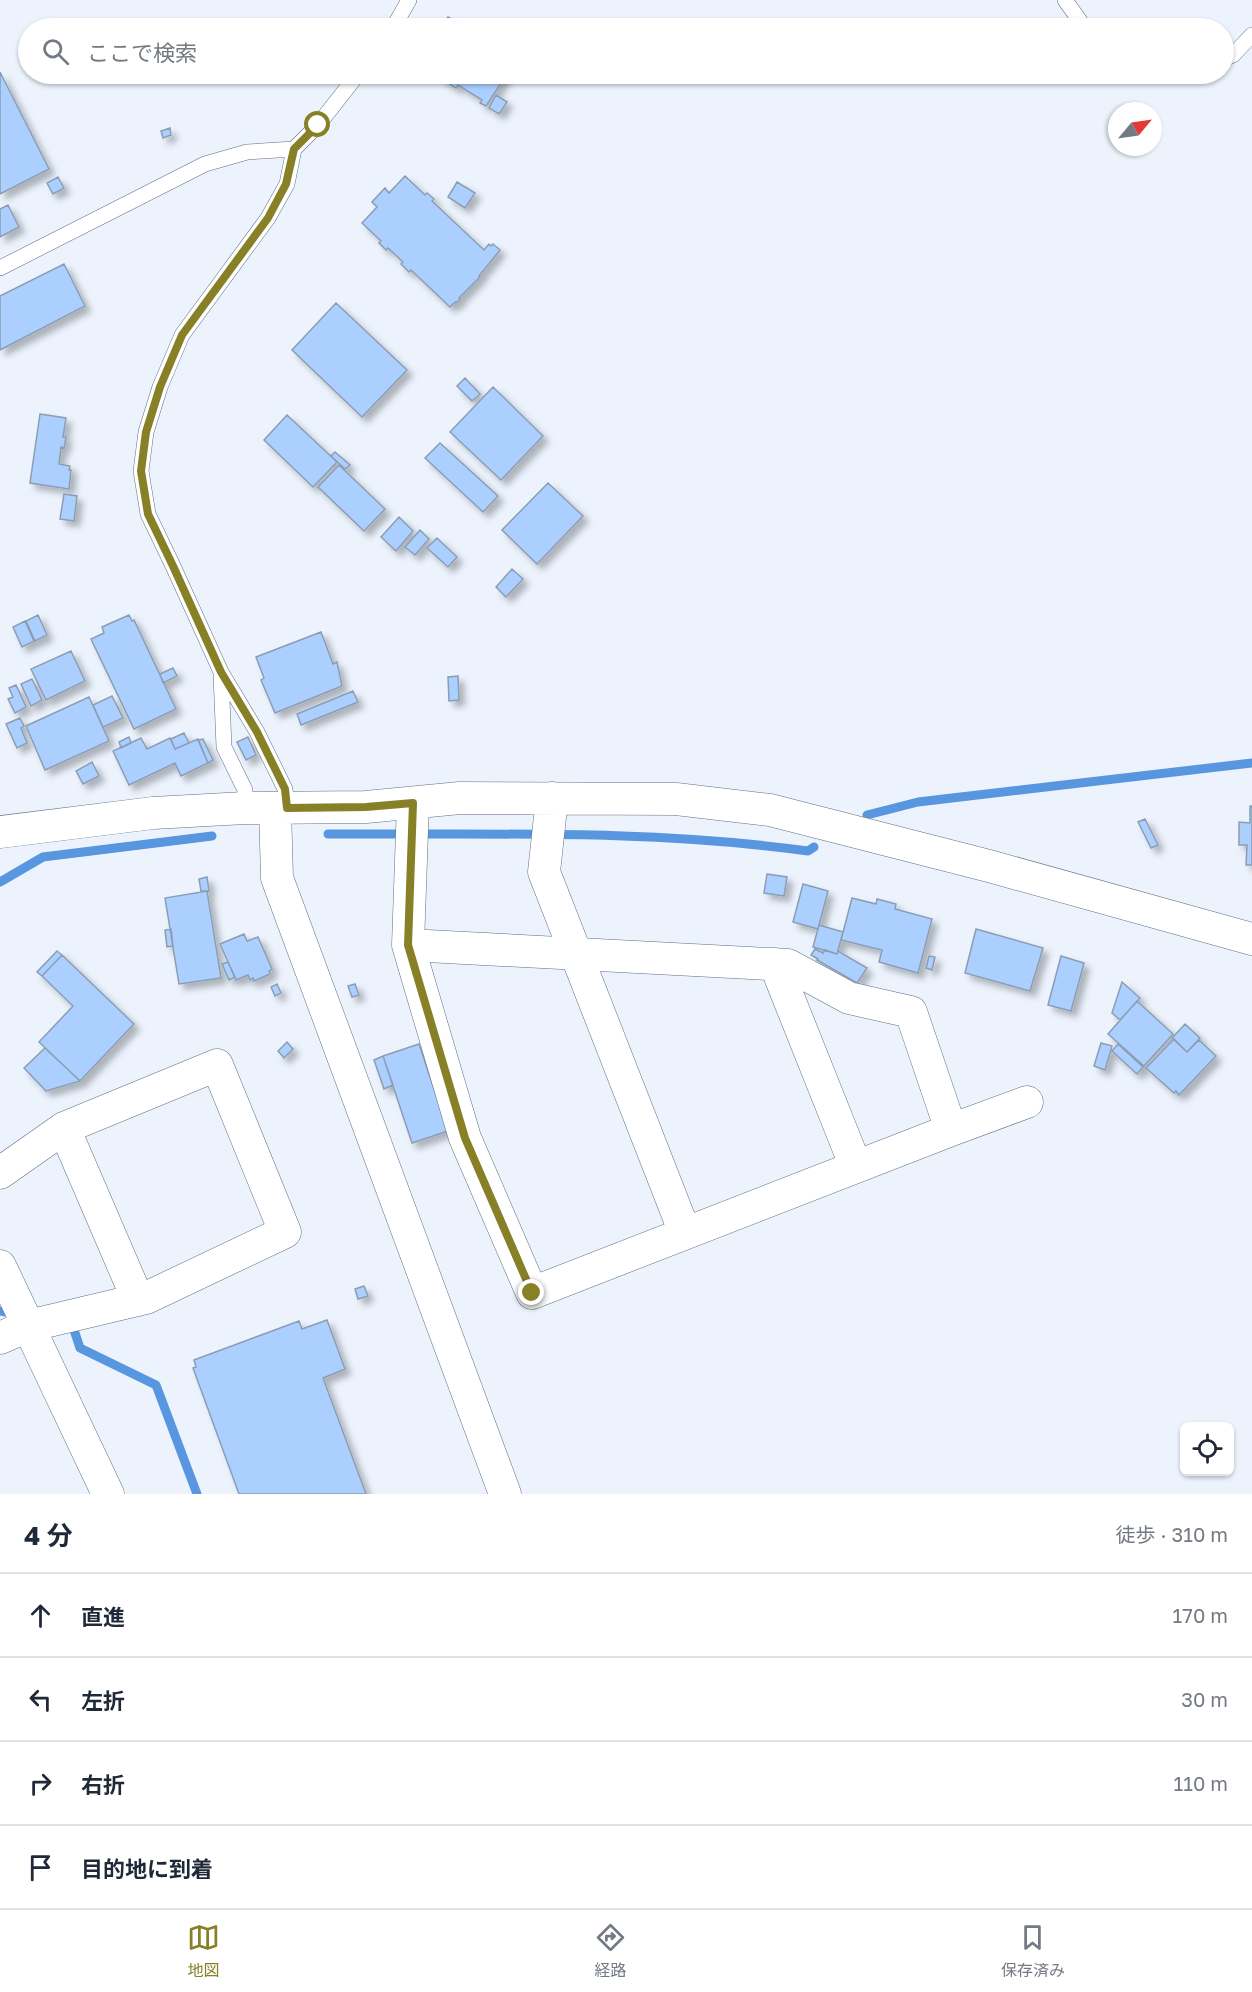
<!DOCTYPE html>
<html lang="ja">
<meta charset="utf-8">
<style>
:root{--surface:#fff;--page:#f2f2f3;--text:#1f2937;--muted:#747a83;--line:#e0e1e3;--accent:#888027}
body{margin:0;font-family:"Golos Text","Noto Sans JP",sans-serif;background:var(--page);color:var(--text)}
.controls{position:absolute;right:18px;bottom:18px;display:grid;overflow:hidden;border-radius:9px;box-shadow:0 2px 4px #0004}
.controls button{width:54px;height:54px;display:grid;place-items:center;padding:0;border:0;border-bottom:2px solid var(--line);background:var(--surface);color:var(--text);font:30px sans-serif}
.compass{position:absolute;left:1108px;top:102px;width:54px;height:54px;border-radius:50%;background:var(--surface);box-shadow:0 2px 4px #0004;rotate:61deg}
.stop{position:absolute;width:18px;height:18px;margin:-14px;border:4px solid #888027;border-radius:50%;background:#fff}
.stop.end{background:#888027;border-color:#fff;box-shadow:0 2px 6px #0008}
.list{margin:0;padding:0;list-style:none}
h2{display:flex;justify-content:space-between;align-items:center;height:78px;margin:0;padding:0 24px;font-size:26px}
h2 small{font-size:20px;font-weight:400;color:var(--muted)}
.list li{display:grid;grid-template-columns:39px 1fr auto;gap:18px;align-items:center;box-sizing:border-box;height:84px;padding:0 24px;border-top:2px solid var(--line)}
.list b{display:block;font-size:22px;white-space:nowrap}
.list em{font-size:20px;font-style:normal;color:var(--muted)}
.icon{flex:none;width:33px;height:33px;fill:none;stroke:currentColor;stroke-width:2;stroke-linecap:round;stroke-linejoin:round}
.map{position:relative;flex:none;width:1252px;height:1494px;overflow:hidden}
.search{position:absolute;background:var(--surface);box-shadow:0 2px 4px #0004;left:18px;right:18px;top:18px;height:66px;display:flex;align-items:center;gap:15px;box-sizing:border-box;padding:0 21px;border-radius:33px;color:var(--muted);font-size:22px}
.sheet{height:414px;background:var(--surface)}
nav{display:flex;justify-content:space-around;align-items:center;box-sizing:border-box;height:84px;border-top:2px solid var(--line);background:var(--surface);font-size:16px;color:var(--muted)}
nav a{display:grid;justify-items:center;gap:3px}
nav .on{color:var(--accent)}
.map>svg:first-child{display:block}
</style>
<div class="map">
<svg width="1252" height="1494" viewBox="0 0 1252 1494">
<defs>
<filter id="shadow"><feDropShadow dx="5.5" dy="5.5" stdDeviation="3" flood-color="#0004"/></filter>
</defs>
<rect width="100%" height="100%" fill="#ecf3fd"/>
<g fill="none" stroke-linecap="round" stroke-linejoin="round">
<path stroke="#5896e0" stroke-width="9" d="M867,815L918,802L1252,763
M328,834C488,835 649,829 808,851L814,847
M0,882L43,857L212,836
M0,1311L16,1314
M68,1326L73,1327L80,1348L156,1385L197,1494"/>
</g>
<path fill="#abd0ff" stroke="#8c9db3" stroke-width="1.5" filter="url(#shadow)" d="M448,17L467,28H441Z
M0,72L49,169L0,194Z
M439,74H507L486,106L480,103L482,100L458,85L456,88L440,78L442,75Z
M496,95L507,102L499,114L489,108Z
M170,128L171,135L163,138L161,131Z
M405,176L425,195L427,193L434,199L432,201L484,250L489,244L491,246L493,244L500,250L479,276L480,277L459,298L460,299L456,303L455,302L450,307L411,270L409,272L401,264L403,262L388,248L386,250L379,243L381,241L362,223L377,207L372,202L385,188L389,193Z
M58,177L64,188L53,194L47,183Z
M457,182L475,193L465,208L448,197Z
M8,205L19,227L0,237V209Z
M64,264L85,306L0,350V296Z
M336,303L407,370L362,417L292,350Z
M465,378L480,394L472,401L457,386Z
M493,387L543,436L501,480L450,432Z
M40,414L66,418L63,437H66L64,448L61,447L59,464L70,466L69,470H71L69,489L30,483Z
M287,415L337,462L313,487L264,440Z
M440,443L498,496L483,512L425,458Z
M335,452L350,465L345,469L331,456Z
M339,465L385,509L364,531L318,487Z
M548,483L583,516L537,564L502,530Z
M64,494L77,496L74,521L60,519Z
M399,517L413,531L396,551L381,537Z
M420,530L429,539L415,555L405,547Z
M437,538L457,557L448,567L427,548Z
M512,569L523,579L506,597L496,587Z
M38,615L47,635L35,641L26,621Z
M129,615L132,621L134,620L176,709L134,729L91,639L104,633L102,627Z
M25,621L34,641L22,647L13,627Z
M321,632L333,664L337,662L342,686L275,713L261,680L264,678L256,657Z
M71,651L85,681L46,700L31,669Z
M173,668L177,676L163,683L160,674Z
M458,676L459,700L449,701L448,677Z
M32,679L42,700L31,706L21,684Z
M16,685L26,707L15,713L8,699L13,697L9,688Z
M353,691L358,702L301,725L297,714Z
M112,696L123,718L103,727L93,705Z
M89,697L109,741L45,770L26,726Z
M20,718L24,726L21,728L27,743L17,748L6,724Z
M184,733L189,743L175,749L171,739Z
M129,737L131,743L121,748L119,742Z
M248,737L256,755L246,760L237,742Z
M141,738L147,749L170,738L175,749L198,739L208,763L181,776L175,763L129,785L113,751Z
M203,739L213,760L208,763L198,740Z
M92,762L99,776L83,784L76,771Z
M1250,806H1252V865H1246L1247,845H1239V822L1250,823Z
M1145,819L1158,845L1151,848L1138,822Z
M767,874L787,877L784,896L764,893Z
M207,877L209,891H201L199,879Z
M803,884L828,891L818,929L793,922Z
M207,891L221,978L179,984L165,898Z
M852,898L876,904L877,899L896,904L895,909L932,919L918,973L879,962L882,950L841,940Z
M819,925L843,932L837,954L813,947Z
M171,929L173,946L167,947L165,930Z
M976,929L1043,948L1030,991L965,973Z
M244,934L247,941L258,937L272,969L269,971L270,974L254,981L253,978L250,980L248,975L236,980L220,944Z
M815,949L823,953L825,950L837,954L838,951L867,968L857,983L817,960L818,959L811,955Z
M57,951L62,955L42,976L37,972Z
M62,955L134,1024L80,1081L39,1042L73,1006L42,976Z
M929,956L935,957L932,970L926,968Z
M1061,956L1084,963L1071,1011L1048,1005Z
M228,962L235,977L229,980L222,964Z
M1122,982L1140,998L1120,1020L1112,1013Z
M277,984L281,993L275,996L271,987Z
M355,984L359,995L352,997L348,986Z
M1137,1001L1173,1034L1144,1066L1108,1034Z
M1185,1024L1200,1038L1187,1052L1172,1038Z
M1174,1039L1187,1052L1199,1040L1216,1056L1179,1095L1176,1091L1174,1093L1146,1068Z
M287,1042L293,1049L284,1058L278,1051Z
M1101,1043L1112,1046L1105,1070L1094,1066Z
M419,1044L448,1131L412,1143L383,1056Z
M1118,1044L1143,1067L1137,1074L1112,1051Z
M45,1048L80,1081L46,1091L24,1068Z
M383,1056L393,1085L384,1089L374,1060Z
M364,1286L368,1296L358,1299L355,1289Z
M327,1320L345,1369L323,1378L366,1494H239L193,1368L196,1367L194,1360L299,1321L302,1329Z"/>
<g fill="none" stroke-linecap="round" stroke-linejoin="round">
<defs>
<path id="lane" d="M1065,0L1085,28
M393,28L409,0
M1224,59L1233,55L1252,35
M1139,74L1142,75L1173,74
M0,268L205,164L247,152L294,149
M221,675L224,747L245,790V808
M287,808L285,789L257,732L221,672L173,566L148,514L141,471L146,432L160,387L182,335L268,218L287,184L294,149L318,125L358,74"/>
<path id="street" d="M552,798L544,872L685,1233
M413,803L408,945L465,1138L532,1293L951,1130L1027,1102
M275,808L277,878L505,1494
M0,832L153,813L245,808L366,807L460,798L676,799L770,810L989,866L1252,939
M408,945L788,965L849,998L911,1012L951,1130
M775,964L856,1167
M64,1128L138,1300
M0,1173L64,1128L217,1065L285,1232L146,1298L28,1326L0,1338
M0,1266L108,1494"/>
</defs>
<use href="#lane" stroke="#607084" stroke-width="16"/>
<use href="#street" stroke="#607084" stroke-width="33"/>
<use href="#lane" stroke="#fff" stroke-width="15"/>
<use href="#street" stroke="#fff" stroke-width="32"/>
</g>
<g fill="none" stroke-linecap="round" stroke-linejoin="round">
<path stroke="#888027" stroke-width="8" d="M318,125L294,149L286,184L268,218L182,335L160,387L146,432L141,471L148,514L173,566L221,672L257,732L285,789L287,808L366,807L413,803L408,945L465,1138L532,1293"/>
</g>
</svg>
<div class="controls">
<button><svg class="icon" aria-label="locate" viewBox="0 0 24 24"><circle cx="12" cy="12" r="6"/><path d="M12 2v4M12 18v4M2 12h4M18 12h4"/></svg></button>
</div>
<svg class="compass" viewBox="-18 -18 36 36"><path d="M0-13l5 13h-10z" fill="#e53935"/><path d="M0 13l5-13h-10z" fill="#747a83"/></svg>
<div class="stop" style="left:318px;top:125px"></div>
<div class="stop end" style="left:532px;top:1293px"></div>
<div class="search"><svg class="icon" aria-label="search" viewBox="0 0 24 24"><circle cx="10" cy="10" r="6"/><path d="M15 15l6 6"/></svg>ここで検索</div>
</div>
<section class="sheet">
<h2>4 分<small>徒歩 · 310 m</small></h2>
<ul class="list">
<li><svg class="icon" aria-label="ahead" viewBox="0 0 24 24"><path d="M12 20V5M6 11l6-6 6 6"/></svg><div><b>直進</b></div><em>170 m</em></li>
<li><svg class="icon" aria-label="left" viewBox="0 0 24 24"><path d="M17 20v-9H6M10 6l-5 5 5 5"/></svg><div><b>左折</b></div><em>30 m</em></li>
<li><svg class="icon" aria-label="right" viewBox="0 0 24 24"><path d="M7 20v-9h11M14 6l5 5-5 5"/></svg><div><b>右折</b></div><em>110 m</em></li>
<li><svg class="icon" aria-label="arrive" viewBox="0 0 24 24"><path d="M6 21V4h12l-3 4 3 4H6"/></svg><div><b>目的地に到着</b></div></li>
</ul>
</section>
<nav>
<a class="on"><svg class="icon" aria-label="map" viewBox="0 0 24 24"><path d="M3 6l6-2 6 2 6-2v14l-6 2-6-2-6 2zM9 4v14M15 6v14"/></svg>地図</a>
<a><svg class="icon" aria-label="directions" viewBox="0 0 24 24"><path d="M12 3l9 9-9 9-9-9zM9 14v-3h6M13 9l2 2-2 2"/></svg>経路</a>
<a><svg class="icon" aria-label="saved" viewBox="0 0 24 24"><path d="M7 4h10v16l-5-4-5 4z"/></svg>保存済み</a>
</nav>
